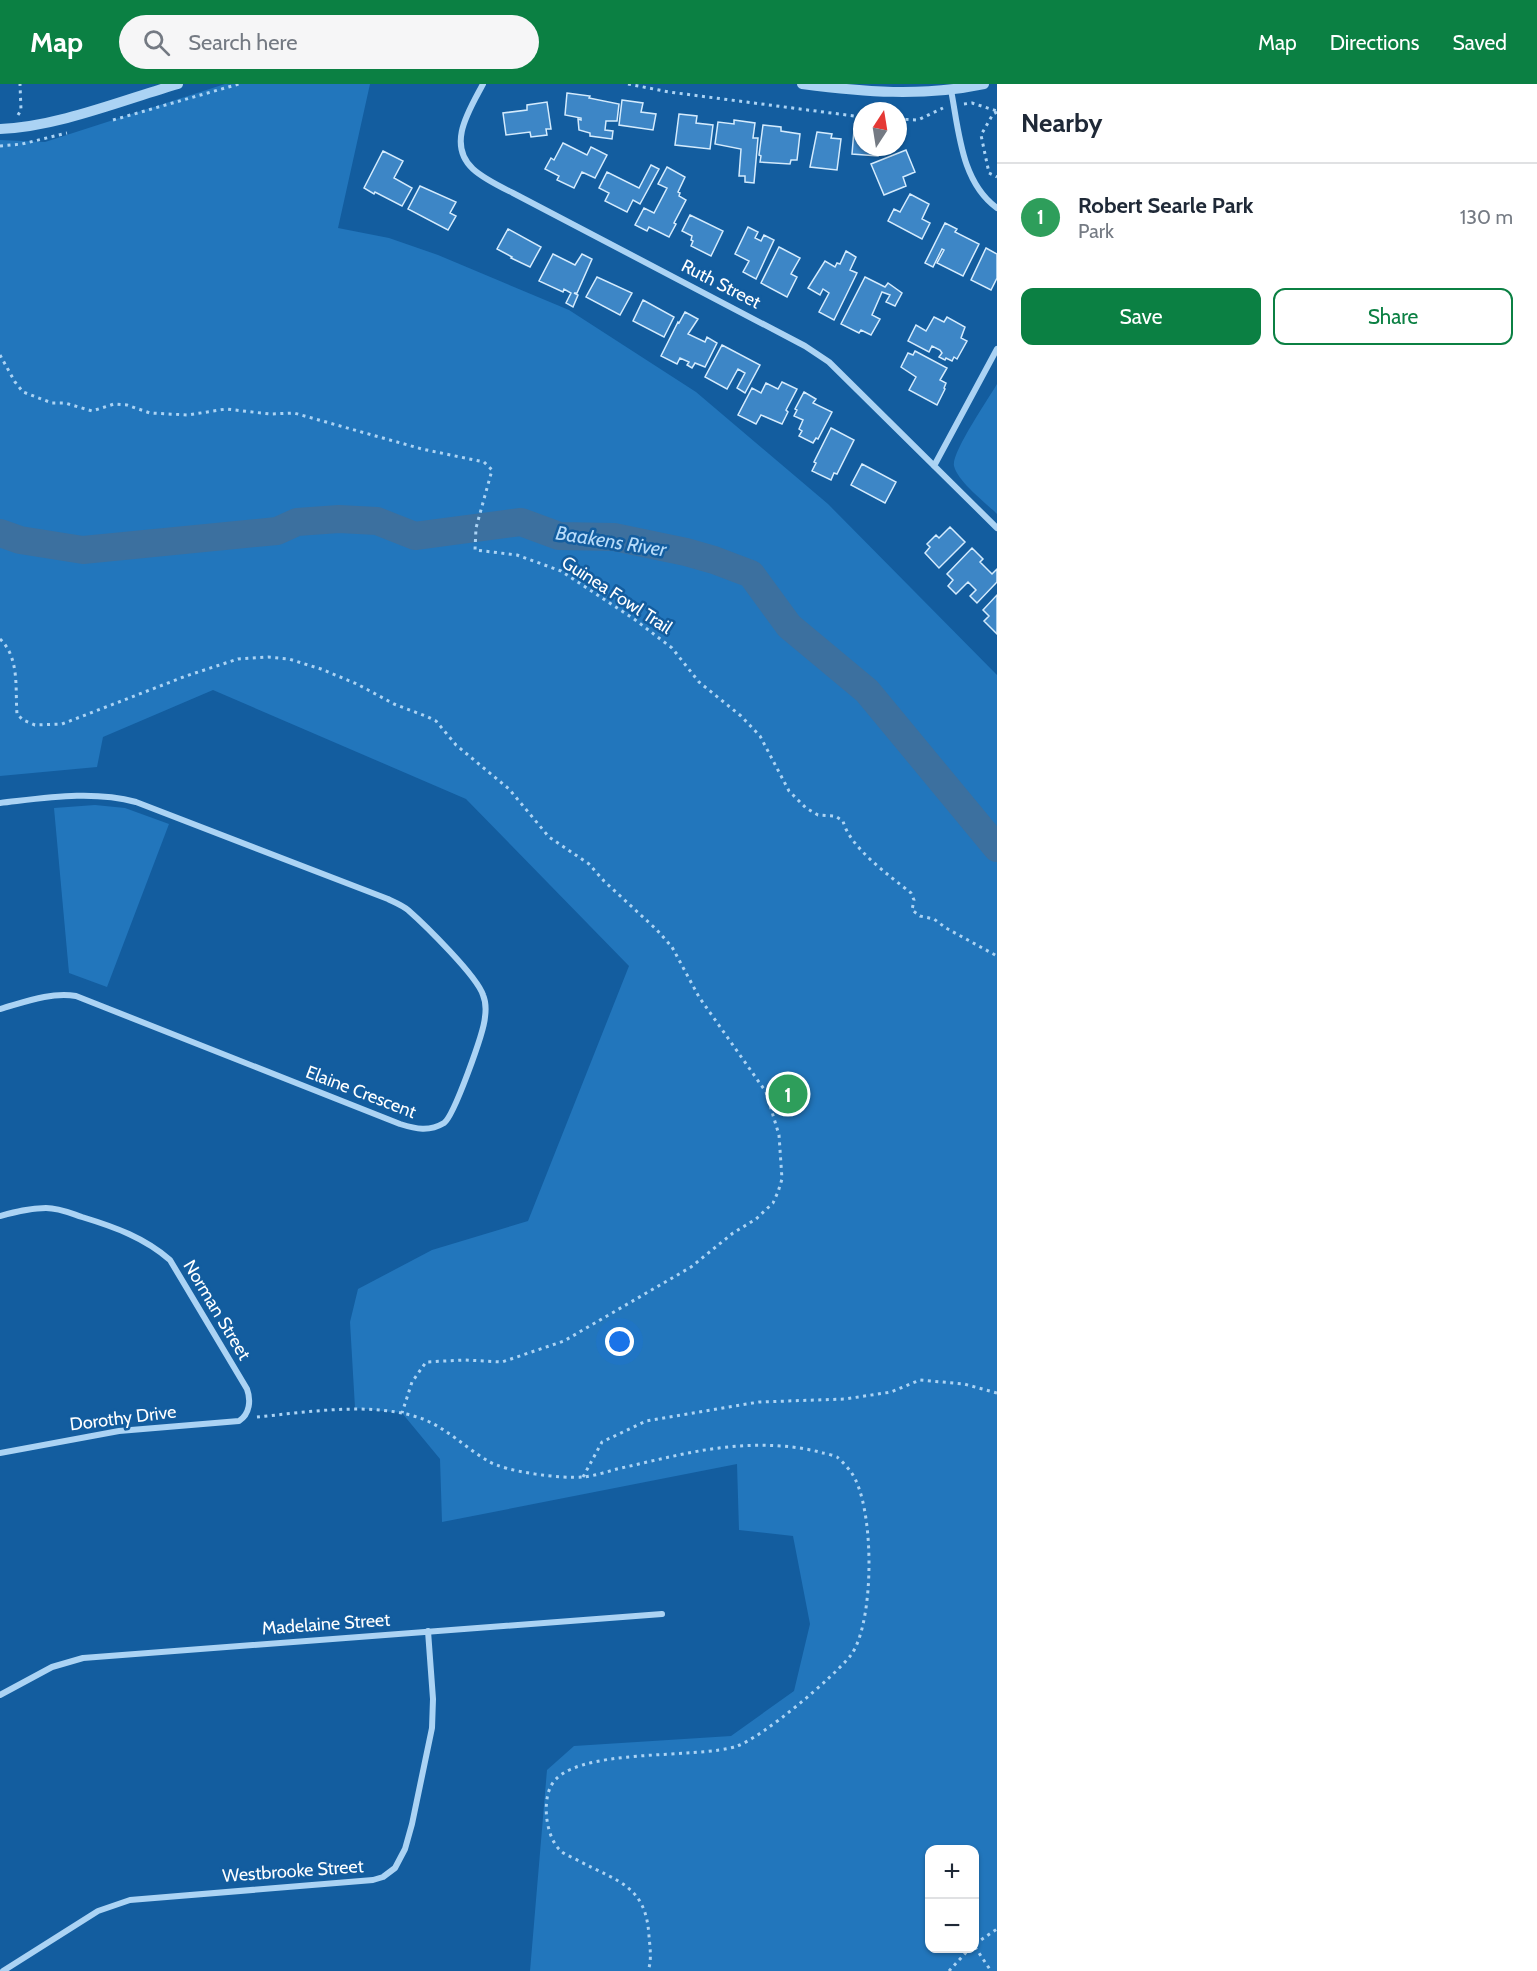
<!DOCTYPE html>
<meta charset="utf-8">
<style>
:root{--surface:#fff;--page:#f6f6f7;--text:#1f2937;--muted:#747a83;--line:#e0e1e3;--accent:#0b8043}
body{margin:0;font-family:Cabin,sans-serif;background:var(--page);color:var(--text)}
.controls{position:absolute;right:18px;bottom:18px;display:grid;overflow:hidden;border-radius:12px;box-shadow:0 2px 4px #0004}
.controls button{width:54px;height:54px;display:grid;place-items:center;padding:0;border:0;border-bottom:2px solid var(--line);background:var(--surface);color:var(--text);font:30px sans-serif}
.compass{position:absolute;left:853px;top:18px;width:54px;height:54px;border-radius:50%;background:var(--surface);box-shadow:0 2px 4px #0004;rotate:12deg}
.you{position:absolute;left:620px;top:1258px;width:21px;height:21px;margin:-15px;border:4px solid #fff;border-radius:50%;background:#1a73e8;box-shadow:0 0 0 9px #1a73e833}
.badge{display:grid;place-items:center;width:39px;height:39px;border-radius:50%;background:var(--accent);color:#fff;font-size:20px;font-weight:700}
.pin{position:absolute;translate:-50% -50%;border:3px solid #fff;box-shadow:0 2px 6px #0006}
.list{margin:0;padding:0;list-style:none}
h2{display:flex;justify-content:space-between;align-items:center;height:78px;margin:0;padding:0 24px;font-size:26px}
h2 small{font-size:20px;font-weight:400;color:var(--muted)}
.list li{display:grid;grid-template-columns:39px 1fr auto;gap:18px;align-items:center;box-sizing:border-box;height:108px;padding:0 24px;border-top:2px solid var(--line)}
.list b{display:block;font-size:22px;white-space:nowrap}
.list p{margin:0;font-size:20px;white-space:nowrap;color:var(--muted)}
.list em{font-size:20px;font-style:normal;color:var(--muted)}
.actions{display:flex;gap:12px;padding:18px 24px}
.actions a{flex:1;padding:14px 0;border:2px solid var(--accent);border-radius:12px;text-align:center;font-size:21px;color:var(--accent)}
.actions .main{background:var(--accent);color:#fff}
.icon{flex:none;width:33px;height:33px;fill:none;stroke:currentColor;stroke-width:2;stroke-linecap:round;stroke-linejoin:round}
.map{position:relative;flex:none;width:997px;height:1887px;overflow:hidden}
header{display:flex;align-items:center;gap:36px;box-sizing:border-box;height:84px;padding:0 30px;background:var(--accent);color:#fff}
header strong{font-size:28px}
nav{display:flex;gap:33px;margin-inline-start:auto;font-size:21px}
.search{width:420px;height:54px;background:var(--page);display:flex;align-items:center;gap:15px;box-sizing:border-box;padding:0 21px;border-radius:33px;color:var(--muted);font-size:22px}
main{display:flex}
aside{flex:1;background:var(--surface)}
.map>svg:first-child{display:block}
</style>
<header>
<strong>Map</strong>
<div class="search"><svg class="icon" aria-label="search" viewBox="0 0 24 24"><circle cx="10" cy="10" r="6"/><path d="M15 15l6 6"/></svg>Search here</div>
<nav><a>Map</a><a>Directions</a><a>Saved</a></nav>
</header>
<main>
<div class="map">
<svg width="997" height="1887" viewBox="0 0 997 1887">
<rect width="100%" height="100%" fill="#135d9f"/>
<path fill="#2276bc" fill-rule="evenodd" d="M225,0H370L338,144L389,154L438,171L569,226L696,308L828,420L997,591V1887H530L547,1686L574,1662L731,1652L794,1607L810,1540L793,1452L739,1446L737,1380L442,1438L440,1375L402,1329L355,1324L350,1238L358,1205L432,1166L528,1137L629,882L466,715L213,606L103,653L97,683L0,692V56L45,58ZM930,1766H975V1864H930Z
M997,300V430C985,418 958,398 954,382C951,369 989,314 997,300Z
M95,721L125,724L169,740L107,903L69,889L54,724Z"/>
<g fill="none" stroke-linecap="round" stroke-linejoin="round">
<path stroke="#3c709f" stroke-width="28" d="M0,449L20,456L83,466L277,447L297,438L339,435L377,437L415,452L521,438L559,452L614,453L686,468L714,476L751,490L789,542L867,607L997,764"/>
</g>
<path fill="#3d86c6" stroke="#d4ebfd" stroke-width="1.5" d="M567,9L590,12L589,14L619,20L617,37H606L605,46L613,47L612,55L590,52V49L579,46L578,35L581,36V34L565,31Z
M622,16L643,19L641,28L656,30L653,46L619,41Z
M547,18L551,45H546L547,51L531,53L530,48L506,51L503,29L527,26V21Z
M679,30L697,32L696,39L713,41L710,65L675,61Z
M734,36L755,39L753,54H758L754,99L745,98V92H739L741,65L715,60L718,38L734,40Z
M763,41L781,43V47L800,50L797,76H791L790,80L760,78L761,72L759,71Z
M854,46H862V63H893V67L886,66V70H878V72L852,70Z
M817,48L832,50L831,54L841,55L837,86L810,83Z
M563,59L587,71L591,63L607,71L595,94L582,88L574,104L557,96L559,92L545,85L551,74L554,76Z
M906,66L915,88L903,93L906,102L884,111L871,80Z
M383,67L403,77L394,94L412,104L402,122L375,108L374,110L364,104Z
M651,81L659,85L640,120L633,116L627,128L605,117L609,109L599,104L607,88L639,104Z
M667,83L685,93L678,108L680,109L679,112L686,116L674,139L676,140L669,153L649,143L647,147L635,141L644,124L654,129L667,104L658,100Z
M420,102L456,118L450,129L456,132L448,146L408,125Z
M910,110L929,120L922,135L930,139L922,155L888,137L894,125L900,128Z
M690,131L723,147L711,172L691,162L693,157L691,156L692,152L682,147Z
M945,139L957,145L955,148L979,160L963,192L937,179L944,166L942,165L933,183L925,179Z
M748,143L758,148L755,154L761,157L764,151L774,156L756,195L743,188L749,177L735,170Z
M508,145L541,163L530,183L511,174L512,173L497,165Z
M779,163L800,174L791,190L797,193L787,213L761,199Z
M986,164L997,170V194L991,206L971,196Z
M846,167L856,173L850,186L857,189L834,236L819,228L829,209L823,205L820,211L808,204L825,177L835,183L837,179L840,180Z
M553,170L575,181L582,170L592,175L577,209H574L578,211L573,223L566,219L571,209L564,205L563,208L539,197Z
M597,193L632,209L620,231L586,213Z
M865,193L885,203L888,199L902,209L895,222L886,218L890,211L882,208L872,231L880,235L871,251L861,246L859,249L841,240Z
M643,216L674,233L664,253L633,237Z
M685,228L698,235L688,250L705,258L707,253L717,259L705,283L695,279L692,284L687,281L689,278L680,274L677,280L661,272L678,238L679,239Z
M934,233L944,238L947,233L965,243L961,254L967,257L957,275L954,273L952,277L946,274L945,276L939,273L942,269L940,266L932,262L929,268L908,257L916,241L926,247Z
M722,261L760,281L745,309L737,304L745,289L738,285L727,305L705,293Z
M915,267L947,284L940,296L946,299L944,304L945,305L937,321L909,306L916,293L901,283L908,269L913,271Z
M782,298L797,305L786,326L788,328L782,340L761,331L756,340L738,331L752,304L761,309L766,299L778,305Z
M804,308L816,315L813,319L832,328L818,355L816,354L813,359L799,352L802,347L799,345L803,336L794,332L797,326L795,325Z
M831,344L854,356L837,390L834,389L831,396L812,387L816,379L814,378Z
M862,380L896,398L885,419L851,401Z
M950,443L965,458L939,484L925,469L930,463L927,460L936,451L939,454Z
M972,464L983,475L980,478L992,490L997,485V498L977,519L970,512L976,506L968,498L956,510L948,502L953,496L947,490Z
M997,511V550L984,537L989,532L983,526Z"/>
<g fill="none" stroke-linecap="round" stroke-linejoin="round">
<path stroke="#abd3f4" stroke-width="3" stroke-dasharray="3 4.5" stroke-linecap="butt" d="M628,0L669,8L862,33
M964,20L972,19L997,27
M997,28L993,30L981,51L989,89L997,93
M18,31L21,26L20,0
M898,35L918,36L943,24
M113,36L239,0
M0,62L22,60L67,49
M0,271L15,298L23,308L52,319H65L92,327L114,320L127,321L150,329L188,331L226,325L270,330L294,329L422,365L484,378L492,386L476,444L475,466L517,471L561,487L634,535L672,564L699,598L741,632L760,652L789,707L806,724L818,731L835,732L843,737C850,764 890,792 911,809L914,816L912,826L920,832L934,835L946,844L997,872
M0,555C20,574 15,605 17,630L23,636L35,641L62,640L186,592L238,575L268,573L289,575L321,585L357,600L394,620L428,633L436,637L456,661L509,705L549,753L589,780L604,797L657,846L672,863L699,913L766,1008L779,1051L782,1095L778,1108L773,1119L756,1135L733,1149L691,1183L564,1257L502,1278L465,1276L426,1278L412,1298L402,1329
M257,1333C309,1328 374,1317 423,1335C446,1344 466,1364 488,1377C506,1388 561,1395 583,1393C594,1392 606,1388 617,1385C644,1379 671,1372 699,1367C739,1360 784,1358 823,1369C825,1369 835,1372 837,1373C841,1376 848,1384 851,1388C875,1421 875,1538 851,1571C834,1593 763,1653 737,1662C697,1676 571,1662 551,1702C542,1719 546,1754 561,1767C565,1771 574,1774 579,1777C619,1798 646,1802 649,1852C650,1864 652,1876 648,1887
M583,1393L602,1358L646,1337L759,1318L845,1315L891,1308L920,1296L964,1300L997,1309
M975,1860L997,1845
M975,1863L991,1887
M949,1887L970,1864"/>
<path stroke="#abd3f4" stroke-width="6" d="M483,0C470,25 446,60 473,85C484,95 499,102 513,109L805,262L829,278L997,444
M951,6C959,47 961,98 997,124
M934,382L997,265
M0,719C45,714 92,706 136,718L388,815C394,818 402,821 408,826C425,841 477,892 483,911C486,918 486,926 485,933C484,948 454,1032 444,1039C429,1048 416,1045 400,1040L76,912C50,908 25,918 0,925
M0,1132C15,1128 30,1124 46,1124C59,1124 70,1129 82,1133C115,1143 145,1154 170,1176L247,1305C251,1316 250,1330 239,1337L119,1347L0,1369
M0,1611L52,1583L83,1574L662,1530
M3,1887L98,1827L130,1816L373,1796L383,1793L395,1784L405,1765L412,1740L432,1644L433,1615L428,1547"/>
<path stroke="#abd3f4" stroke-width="10" d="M802,0C864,8 922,13 984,0
M0,45C57,43 123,16 178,0"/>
</g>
<g text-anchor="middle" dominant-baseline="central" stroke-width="5" stroke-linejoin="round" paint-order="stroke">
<g font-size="18" fill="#fff" stroke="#135d9f">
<text transform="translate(721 200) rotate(27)">Ruth Street</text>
<text transform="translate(617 511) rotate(33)">Guinea Fowl Trail</text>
<text transform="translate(361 1008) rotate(21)">Elaine Crescent</text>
<text transform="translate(217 1226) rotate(59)">Norman Street</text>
<text transform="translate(123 1334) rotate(-7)">Dorothy Drive</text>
<text transform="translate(326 1540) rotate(-4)">Madelaine Street</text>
<text transform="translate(293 1787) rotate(-4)">Westbrooke Street</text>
</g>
<g font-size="20" font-style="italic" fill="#b8dcfa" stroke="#135d9f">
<text transform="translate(611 457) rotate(9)">Baakens River</text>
</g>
</g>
</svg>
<div class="controls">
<button>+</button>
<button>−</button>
</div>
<svg class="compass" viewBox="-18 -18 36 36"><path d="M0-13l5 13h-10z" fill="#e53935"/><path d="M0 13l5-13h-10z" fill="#747a83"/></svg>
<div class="you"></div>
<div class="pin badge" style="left:788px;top:1010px;background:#2e9e5b">1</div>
</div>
<aside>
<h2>Nearby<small></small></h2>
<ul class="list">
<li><span class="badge" style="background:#2e9e5b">1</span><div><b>Robert Searle Park</b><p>Park</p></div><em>130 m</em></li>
</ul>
<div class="actions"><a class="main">Save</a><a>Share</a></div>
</aside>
</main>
